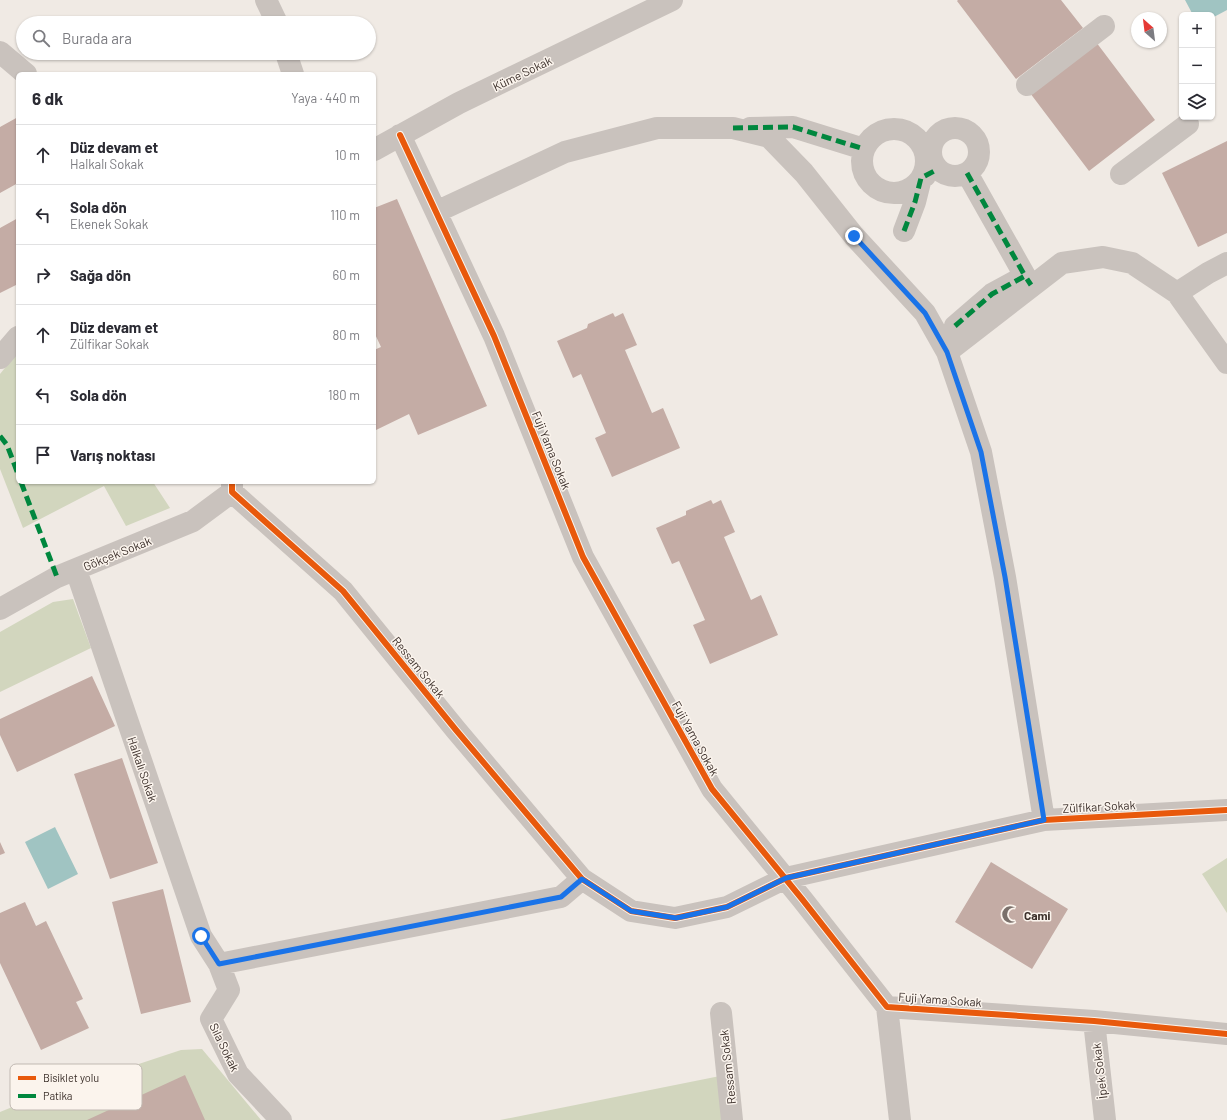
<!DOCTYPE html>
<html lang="tr">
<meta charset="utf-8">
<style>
:root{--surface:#fff;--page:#f7f7f7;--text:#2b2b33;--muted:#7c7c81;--line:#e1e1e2}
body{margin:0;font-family:Barlow,sans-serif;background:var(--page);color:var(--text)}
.controls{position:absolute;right:12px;top:12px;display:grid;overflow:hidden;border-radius:6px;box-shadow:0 1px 3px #0004}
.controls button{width:36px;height:36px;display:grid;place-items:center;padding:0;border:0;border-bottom:1px solid var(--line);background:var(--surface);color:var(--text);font:20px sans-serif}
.compass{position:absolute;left:1131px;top:12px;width:36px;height:36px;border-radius:50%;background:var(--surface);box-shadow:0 1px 3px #0004;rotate:332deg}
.stop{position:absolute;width:12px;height:12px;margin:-9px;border:3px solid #1a73e8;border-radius:50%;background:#fff}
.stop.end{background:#1a73e8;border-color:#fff;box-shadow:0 1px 4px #0008}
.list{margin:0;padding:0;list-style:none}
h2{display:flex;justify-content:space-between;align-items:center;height:52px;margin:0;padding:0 16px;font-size:17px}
h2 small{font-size:13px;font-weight:400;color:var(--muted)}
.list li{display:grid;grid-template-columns:26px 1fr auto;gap:12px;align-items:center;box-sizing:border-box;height:60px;padding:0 16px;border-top:1px solid var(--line)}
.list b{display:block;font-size:15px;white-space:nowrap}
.list p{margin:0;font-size:13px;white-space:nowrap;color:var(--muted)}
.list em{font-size:13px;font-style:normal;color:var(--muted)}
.icon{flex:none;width:22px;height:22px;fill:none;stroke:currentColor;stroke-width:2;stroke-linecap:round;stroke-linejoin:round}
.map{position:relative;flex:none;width:1227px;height:1120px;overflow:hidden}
.search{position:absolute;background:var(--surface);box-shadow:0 1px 3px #0004;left:16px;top:16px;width:360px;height:44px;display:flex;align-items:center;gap:10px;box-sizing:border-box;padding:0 14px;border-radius:22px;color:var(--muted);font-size:15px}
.panel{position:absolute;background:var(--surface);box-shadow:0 1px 3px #0004;left:16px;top:72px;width:360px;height:412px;border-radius:6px}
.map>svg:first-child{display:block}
</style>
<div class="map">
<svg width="1227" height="1120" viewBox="0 0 1227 1120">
<rect width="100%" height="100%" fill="#f0eae4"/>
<path fill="#d2d6be" d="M18,352V482H153L170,508L126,526L104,486L23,528L0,469V374Z
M73,599L91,648L0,692V632L53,602Z
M1227,858V913L1202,874Z
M202,1049L261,1120H0V1112L27,1101L181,1050Z
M720,1076L725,1120H500Z"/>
<path fill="#a0c4c2" d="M1185,0H1227V10L1212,18V15H1193Z
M55,827L78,874L48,889L25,842Z"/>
<path fill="#c4aca5" d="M958,0H1061L1083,28L1016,79L957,1Z
M1096,42L1155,120L1089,171L1030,93Z
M18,117V183L0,193V127Z
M1227,141V233L1198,247L1162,173Z
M397,199L487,406L418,435L409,414L374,431V350L381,347L374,332V208Z
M18,218V284L0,293V228Z
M613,313L615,317L623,313L637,345L625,350L652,413L663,408L680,448L612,477L595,438L606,433L581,374L573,378L557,341L587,328L588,324Z
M711,500L713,504L721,500L735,532L724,537L751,600L761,595L778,635L710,664L693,625L705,620L679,561L672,564L656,528L686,515V511Z
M92,676L115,726L17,772L0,735V719Z
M122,758L158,863L110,879L74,774Z
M0,842L5,853L0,855Z
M991,862L1068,909L1032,969L955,922Z
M163,889L191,1002L141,1014L112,902Z
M25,902L36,926L46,921L83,999L76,1002L89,1028L41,1050L0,963V913Z
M185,1075L205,1120H87Z"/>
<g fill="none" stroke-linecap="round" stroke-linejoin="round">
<path stroke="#c9c2bd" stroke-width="22" d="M266,0L277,23
M0,52L26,74
M286,53L293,74
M1027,85L1104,26
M750,128L793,127L864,149
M931 152a24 24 0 1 1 48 0a24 24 0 1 1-48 0Z
M862 161a32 32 0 1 1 64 0a32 32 0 1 1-64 0Z
M400,135L494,336L583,557L712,789L802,899L887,1007L1094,1021L1227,1034
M374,150L459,103L672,0
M967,173L1025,276
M1121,174L1188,124
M436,212L565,152L657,128H733L769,137L804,173L854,236L925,313L947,352L981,452L1005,577L1044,820
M904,231L915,202L921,178L925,176
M1177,293L1208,273L1227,263
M955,326L992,294L1025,276L1028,281
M947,352L1062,263L1103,257L1132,263L1177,293L1227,363
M0,358L18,337
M232,482V492L343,591L456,730L582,879L631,911L675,918L727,907L786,878L1044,820L1227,810
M76,570L201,936L219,964L229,990L211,1019L238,1074L281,1120
M0,609L57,577L193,521L232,492
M219,964L561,897L582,879
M887,1007L900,1120
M721,1013L732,1120
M1094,1021L1105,1120"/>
<path stroke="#00873e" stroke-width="5" stroke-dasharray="10 5" stroke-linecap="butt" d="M733,128L793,127L864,149
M967,173L1025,276
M904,231L915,202L921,178L938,169
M955,326L992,294L1025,276L1031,285
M0,436L7,445L18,474
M21,482L57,577"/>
<defs>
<path id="cycleway" d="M400,135L494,336L583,557L712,789L802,899L887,1007L1094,1021L1227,1034
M232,482V492L343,591L456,730L582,879L631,911L675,918L727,907L786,878L1044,820L1227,810"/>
</defs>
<use href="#cycleway" stroke="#fbf4ed" stroke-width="8"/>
<use href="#cycleway" stroke="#e8590c" stroke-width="6"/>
</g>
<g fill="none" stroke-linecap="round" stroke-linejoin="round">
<path stroke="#1a73e8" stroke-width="5" d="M201,936L219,964L561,897L582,879L631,911L676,918L727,907L786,878L1044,820L1005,577L981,452L947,352L925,313L854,236"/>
</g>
<defs>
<symbol id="mosque-bare" viewBox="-9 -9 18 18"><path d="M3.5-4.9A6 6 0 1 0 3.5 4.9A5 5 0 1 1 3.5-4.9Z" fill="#7a706b" stroke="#fbf4ed" stroke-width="2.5" paint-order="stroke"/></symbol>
</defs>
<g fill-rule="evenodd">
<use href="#mosque-bare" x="998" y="902" width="25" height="25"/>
</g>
<g text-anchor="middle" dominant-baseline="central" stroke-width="3" stroke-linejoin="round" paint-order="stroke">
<g font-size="12" fill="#3b2f2a" stroke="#fbf4ed">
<text transform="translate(522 73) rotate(-26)">Küme Sokak</text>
<text transform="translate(552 450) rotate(68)">Fuji Yama Sokak</text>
<text transform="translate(117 553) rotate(-22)">Gökçek Sokak</text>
<text transform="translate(419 667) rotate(51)">Ressam Sokak</text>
<text transform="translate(696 738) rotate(61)">Fuji Yama Sokak</text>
<text transform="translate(143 769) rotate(71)">Halkalı Sokak</text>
<text transform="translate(1099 806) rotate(-3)">Zülfikar Sokak</text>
<text transform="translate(940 999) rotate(4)">Fuji Yama Sokak</text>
<text transform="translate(225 1047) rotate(64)">Sıla Sokak</text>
<text transform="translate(727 1067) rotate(-96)">Ressam Sokak</text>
<text transform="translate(1099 1071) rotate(-97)">İpek Sokak</text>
</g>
<g font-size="12" font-weight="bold" fill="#3b2f2a" stroke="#fbf4ed" text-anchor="start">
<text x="1024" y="915">Cami</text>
</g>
</g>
<rect x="10" y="1064" width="132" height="46" rx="6" fill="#fbf4ed" stroke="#c1b9b2" stroke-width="1"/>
<rect x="18" y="1076" width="18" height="4" fill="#e8590c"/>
<rect x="18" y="1094" width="18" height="4" fill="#00873e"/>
<g font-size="11" fill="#3b2f2a">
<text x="43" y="1082">Bisiklet yolu</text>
<text x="43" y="1100">Patika</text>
</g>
</svg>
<div class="controls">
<button>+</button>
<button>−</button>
<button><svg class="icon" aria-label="layers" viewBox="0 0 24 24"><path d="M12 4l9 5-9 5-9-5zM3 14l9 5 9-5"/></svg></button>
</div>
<svg class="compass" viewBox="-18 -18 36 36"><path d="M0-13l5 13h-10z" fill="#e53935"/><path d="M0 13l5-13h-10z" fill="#7c7c81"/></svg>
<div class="stop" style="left:201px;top:936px"></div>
<div class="stop end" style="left:854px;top:236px"></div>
<div class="search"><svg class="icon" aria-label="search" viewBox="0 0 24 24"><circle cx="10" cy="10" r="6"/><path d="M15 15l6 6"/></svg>Burada ara</div>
<section class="panel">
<h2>6 dk<small>Yaya · 440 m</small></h2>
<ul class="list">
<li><svg class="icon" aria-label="ahead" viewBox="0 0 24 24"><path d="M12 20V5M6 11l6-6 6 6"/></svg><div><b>Düz devam et</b><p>Halkalı Sokak</p></div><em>10 m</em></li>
<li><svg class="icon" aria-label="left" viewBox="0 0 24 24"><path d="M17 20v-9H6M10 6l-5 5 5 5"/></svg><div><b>Sola dön</b><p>Ekenek Sokak</p></div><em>110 m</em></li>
<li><svg class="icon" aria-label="right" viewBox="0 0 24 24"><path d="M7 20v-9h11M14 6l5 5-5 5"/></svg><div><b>Sağa dön</b></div><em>60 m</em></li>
<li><svg class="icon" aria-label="ahead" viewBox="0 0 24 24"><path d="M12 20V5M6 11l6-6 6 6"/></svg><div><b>Düz devam et</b><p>Zülfikar Sokak</p></div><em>80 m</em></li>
<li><svg class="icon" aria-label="left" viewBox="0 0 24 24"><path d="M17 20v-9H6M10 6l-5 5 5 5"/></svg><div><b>Sola dön</b></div><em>180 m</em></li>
<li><svg class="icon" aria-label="arrive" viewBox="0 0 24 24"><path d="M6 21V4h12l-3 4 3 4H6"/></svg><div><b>Varış noktası</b></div></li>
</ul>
</section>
</div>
